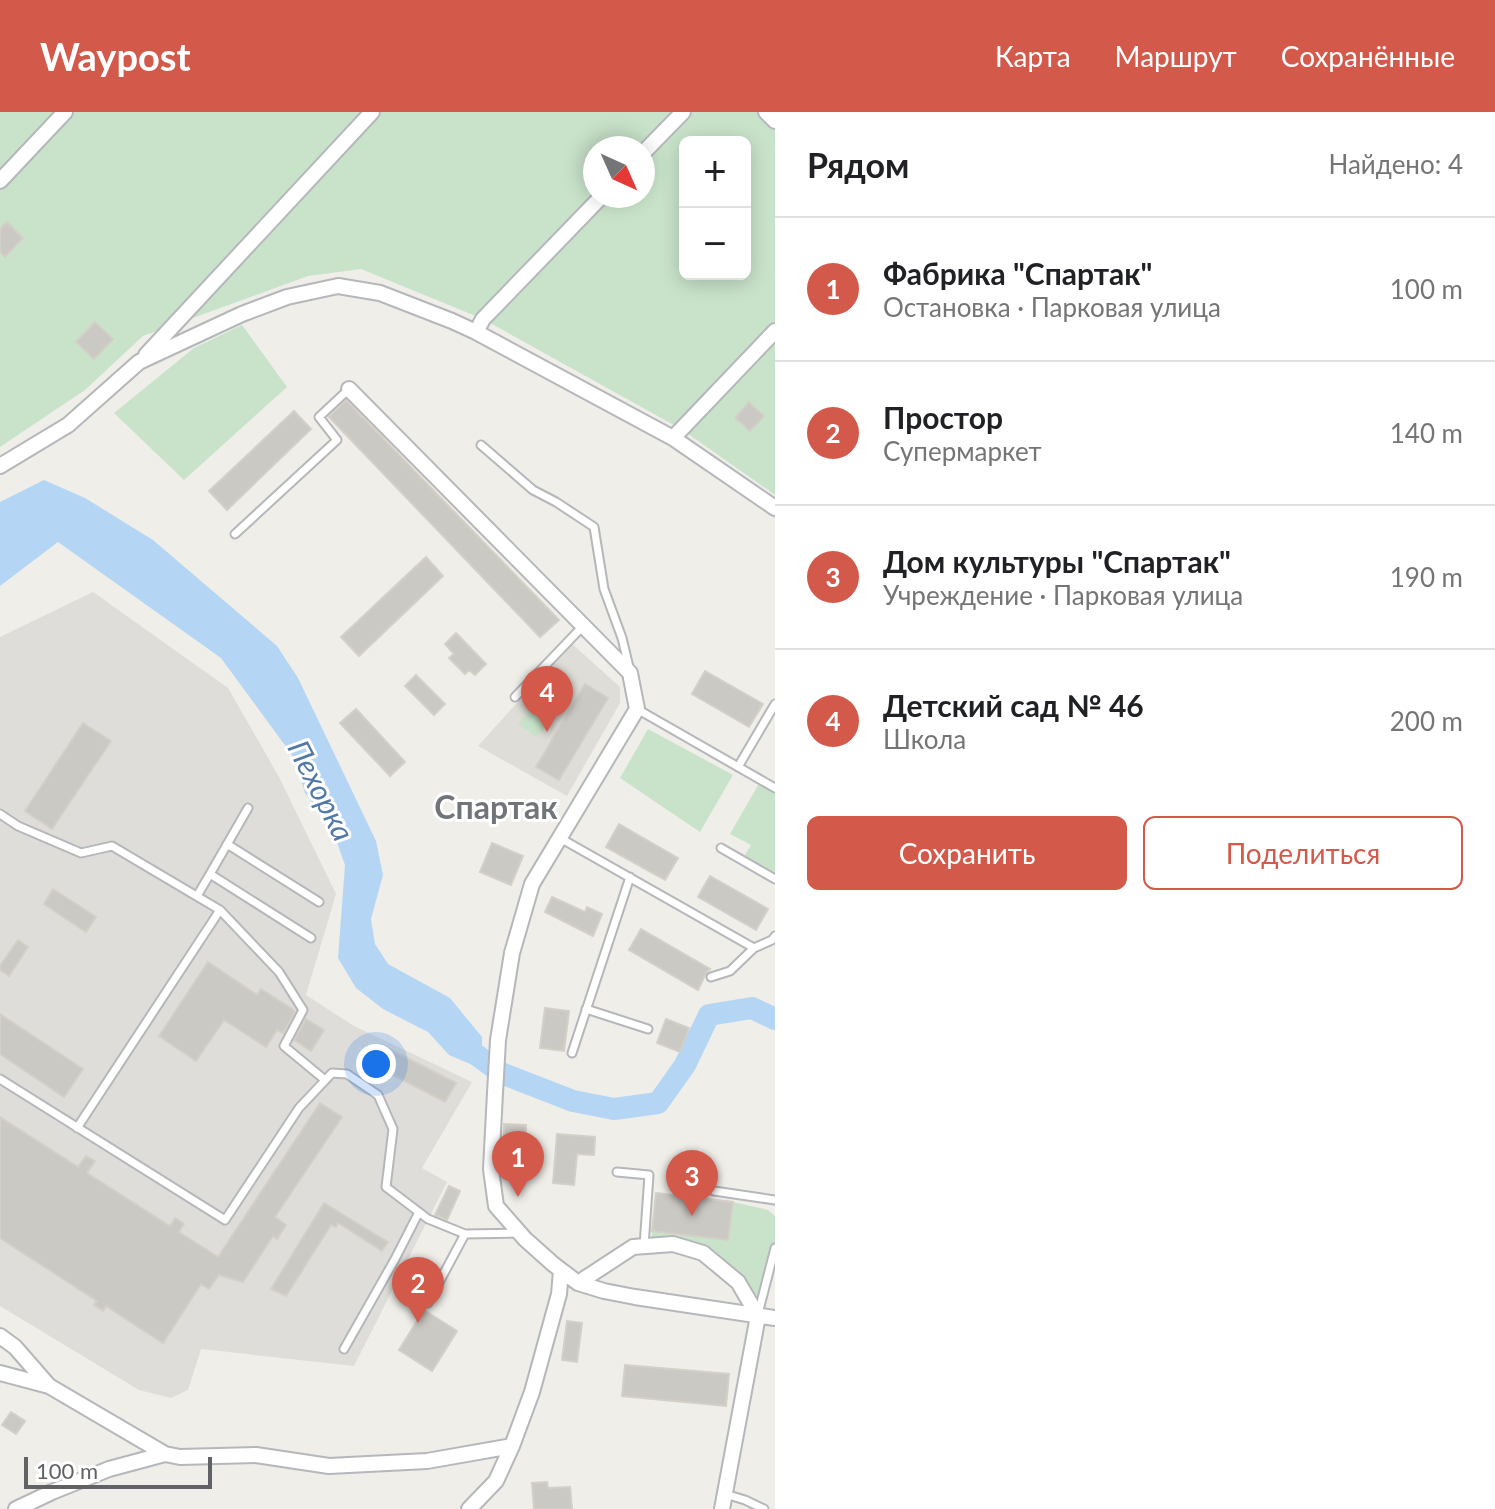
<!DOCTYPE html>
<html lang="ru">
<meta charset="utf-8">
<style>
:root{--surface:#fff;--page:#f6f6f6;--text:#202124;--muted:#757577;--line:#e0e0e0;--accent:#d35a4b}
body{margin:0;font-family:Lato,sans-serif;background:var(--page);color:var(--text)}
.controls{position:absolute;right:24px;top:24px;display:grid;overflow:hidden;border-radius:12px;box-shadow:0 4px 20px #0003}
.controls button{width:72px;height:72px;display:grid;place-items:center;padding:0;border:0;border-bottom:2px solid var(--line);background:var(--surface);color:var(--text);font:40px sans-serif}
.compass{position:absolute;left:583px;top:24px;width:72px;height:72px;border-radius:50%;background:var(--surface);box-shadow:0 4px 20px #0003;rotate:135deg}
.scale{position:absolute;left:24px;bottom:20px;width:188px;box-sizing:border-box;padding-left:8px;border:4px solid #606266;border-top:0;font-size:22px;line-height:28px;white-space:nowrap;color:#606266;-webkit-text-stroke:6px #fff;paint-order:stroke}
.you{position:absolute;left:376px;top:952px;width:28px;height:28px;margin:-20px;border:6px solid #fff;border-radius:50%;background:#1a73e8;box-shadow:0 0 0 12px #1a73e833}
.badge{display:grid;place-items:center;width:52px;height:52px;border-radius:50%;background:var(--accent);color:#fff;font-size:26px;font-weight:700}
.pin{position:absolute;translate:-50% -66px;filter:drop-shadow(0 2px 4px #0008)}
.pin::after{content:'';position:absolute;top:42px;width:28px;height:24px;background:inherit;clip-path:polygon(0 0,100% 0,50% 100%)}
.list{margin:0;padding:0;list-style:none}
h2{display:flex;justify-content:space-between;align-items:center;height:104px;margin:0;padding:0 32px;font-size:34px}
h2 small{font-size:26px;font-weight:400;color:var(--muted)}
.list li{display:grid;grid-template-columns:52px 1fr auto;gap:24px;align-items:center;box-sizing:border-box;height:144px;padding:0 32px;border-top:2px solid var(--line)}
.list b{display:block;font-size:30px;white-space:nowrap}
.list p{margin:0;font-size:26px;white-space:nowrap;color:var(--muted)}
.list em{font-size:26px;font-style:normal;color:var(--muted)}
.actions{display:flex;gap:16px;padding:24px 32px}
.actions a{flex:1;padding:18px 0;border:2px solid var(--accent);border-radius:12px;text-align:center;font-size:28px;color:var(--accent)}
.actions .main{background:var(--accent);color:#fff}
.map{position:relative;flex:none;width:775px;height:1397px;overflow:hidden}
header{display:flex;align-items:center;gap:48px;box-sizing:border-box;height:112px;padding:0 40px;background:var(--accent);color:#fff}
header strong{font-size:38px}
nav{display:flex;gap:44px;margin-inline-start:auto;font-size:28px}
main{display:flex}
aside{flex:1;background:var(--surface)}
.map>svg:first-child{display:block}
</style>
<header>
<strong>Waypost</strong>
<nav><a>Карта</a><a>Маршрут</a><a>Сохранённые</a></nav>
</header>
<main>
<div class="map">
<svg width="775" height="1397" viewBox="0 0 775 1397">
<rect width="100%" height="100%" fill="#efeee9"/>
<path fill="#dfddda" d="M93,480L228,576L279,665L336,782L306,883L354,914L472,970L422,1056L447,1070L354,1254L201,1237L188,1278L171,1286L139,1278L0,1194V525Z"/>
<path fill="#dfddd7" d="M571,531L620,575V591L567,684L478,634Z"/>
<path fill="#c9e3ca" fill-rule="evenodd" d="M0,0H775V383L681,317L483,207L361,157L308,164L143,224L85,278L0,335ZM685,30H745V162H685ZM595,36H643V84H595Z
M242,213L287,275L184,368L114,301L194,236Z
M544,584L559,593L545,616L536,625L518,612Z
M648,617L733,663L700,720L620,666Z
M761,668L775,676V767L742,748L751,733L730,722Z
M733,1090L768,1098L775,1104V1136L763,1184L744,1182L702,1140L651,1134L652,1119L728,1128Z"/>
<path fill="#b4d6f4" d="M44,368L85,386L153,428L277,534L298,566L376,729L383,763L371,807L375,832L388,852L450,886L482,925V957L449,943L428,920L383,897L356,876L338,846L345,753L333,719L305,681L295,647L221,546L58,430L0,474V390Z"/>
<g fill="none" stroke-linecap="round" stroke-linejoin="round">
<path stroke="#b4d6f4" stroke-width="22" d="M459,930L501,961L573,989L614,997L658,991L685,953L709,903L752,896L775,907"/>
</g>
<path fill="#cbc9c4" stroke="#d4d0c7" stroke-width="2" d="M7,110L23,126L5,145L0,140V117Z
M95,210L113,227L94,247L76,230Z
M346,288L559,508L540,525L329,305Z
M749,290L764,304L750,319L735,306Z
M294,299L311,317L227,398L209,379Z
M426,445L443,464L359,544L341,525Z
M456,521L486,552L475,563L469,558L465,562L449,546L454,542L445,532Z
M705,559L763,592L749,615L692,582Z
M416,563L445,592L434,603L405,574Z
M585,572L608,586L559,668L536,655Z
M356,597L405,650L390,664L340,611Z
M83,611L111,629L52,717L25,699Z
M619,712L678,746L665,768L606,735Z
M492,731L523,744L511,773L480,760Z
M710,764L768,797L756,818L698,785Z
M53,777L96,805L86,820L44,792Z
M552,785L585,800L587,795L602,802L593,824L545,800Z
M641,817L710,857L706,861L698,878L629,838Z
M18,828L28,835L9,864L0,858V854Z
M208,850L257,883L261,877L291,896L295,900L283,921L277,918L266,935L224,908L196,949L159,924Z
M545,896L569,899L564,939L540,936Z
M0,902L83,957L64,985L0,942Z
M306,907L324,918L311,939L294,928Z
M666,907L689,916L680,940L657,931Z
M380,932L456,971L445,990L377,955L382,945L375,941Z
M320,991L342,1005L275,1105L286,1113L277,1127L273,1124L243,1170L219,1163L209,1177L201,1172L163,1231L106,1194L103,1199L94,1193L97,1189L0,1126V1005L78,1055L86,1044L95,1049L87,1061L170,1114L175,1106L184,1112L179,1120L218,1145Z
M504,1012L526,1013L524,1067L503,1066Z
M557,1022L595,1025L594,1043L577,1042L574,1073L553,1071Z
M449,1074L460,1079L447,1108L435,1103Z
M656,1081L733,1090L728,1128L652,1119Z
M324,1091L388,1130L382,1139L338,1111L336,1115L331,1113L286,1184L271,1177Z
M424,1198L457,1219L432,1259L399,1238Z
M567,1209L582,1211L577,1250L562,1248Z
M625,1253L729,1262L726,1294L622,1284Z
M11,1300L25,1309L16,1322L2,1313Z
M547,1370L548,1376L570,1375L572,1397H534L532,1371Z"/>
<g fill="none" stroke-linecap="round" stroke-linejoin="round">
<defs>
<path id="lane" d="M481,333L533,378L556,390L594,415L604,477L622,526L629,555
M235,422L337,328L319,305L349,277
M515,585L583,514
M637,597L775,676
M738,655L775,592
M0,702L18,714L81,741L112,734L220,798
M560,726L754,836L772,828L775,824
M227,732L319,790
M721,736L775,767
M210,762L248,696
M197,784L210,762L311,826
M711,865L730,859L754,836
M586,897L648,917
M572,941L630,765
M0,967L225,1108L299,996L332,961L347,962L378,983L393,1017L386,1075L428,1107L465,1122L518,1121
M77,1016L220,798L279,860L303,898L284,934L325,968
M617,1060L649,1063L644,1134
M714,1079L775,1088
M428,1191L465,1122
M758,1202L775,1136
M344,1237L395,1147L419,1100
M725,1382L745,1388L764,1397"/>
<path id="street" d="M766,0L775,9
M643,41L683,0
M0,69L65,0
M476,220L483,207L602,84
M146,243L372,0
M349,277L630,561L637,597L532,772L512,841L498,928L495,981L491,1057L496,1094L525,1127L553,1152L578,1171L604,1179L635,1185L775,1206
M673,326L775,219
M0,354L68,313L139,250L242,202L287,185L338,174L380,181L452,209L476,220L673,326L775,396
M578,1171L633,1135L673,1132L703,1141L738,1170L758,1204L722,1397
M0,1224L15,1235L49,1274L165,1342L109,1357L52,1380L16,1397
M0,1261L49,1274
M165,1342L180,1345L256,1343L329,1354L427,1349L512,1334
M469,1397L496,1369L512,1334L532,1280L559,1182L561,1159"/>
</defs>
<use href="#lane" stroke="#b5b7bb" stroke-width="11"/>
<use href="#street" stroke="#b5b7bb" stroke-width="18"/>
<use href="#lane" stroke="#fff" stroke-width="7"/>
<use href="#street" stroke="#fff" stroke-width="14"/>
</g>
<g text-anchor="middle" dominant-baseline="central" stroke-width="6" stroke-linejoin="round" paint-order="stroke">
<g font-size="30" font-style="italic" fill="#5278a5" stroke="#fff">
<text transform="translate(322 678) rotate(63)">Пехорка</text>
</g>
<g font-size="32" font-weight="bold" fill="#717478" stroke="#fff">
<text x="496" y="694">Спартак</text>
</g>
</g>
</svg>
<div class="controls">
<button>+</button>
<button>−</button>
</div>
<svg class="compass" viewBox="-18 -18 36 36"><path d="M0-13l5 13h-10z" fill="#e53935"/><path d="M0 13l5-13h-10z" fill="#757577"/></svg>
<div class="scale">100 m</div>
<div class="you"></div>
<div class="pin badge" style="left:518px;top:1085px">1</div>
<div class="pin badge" style="left:418px;top:1211px">2</div>
<div class="pin badge" style="left:692px;top:1104px">3</div>
<div class="pin badge" style="left:547px;top:620px">4</div>
</div>
<aside>
<h2>Рядом<small>Найдено: 4</small></h2>
<ul class="list">
<li><span class="badge">1</span><div><b>Фабрика &quot;Спартак&quot;</b><p>Остановка · Парковая улица</p></div><em>100 m</em></li>
<li><span class="badge">2</span><div><b>Простор</b><p>Супермаркет</p></div><em>140 m</em></li>
<li><span class="badge">3</span><div><b>Дом культуры &quot;Спартак&quot;</b><p>Учреждение · Парковая улица</p></div><em>190 m</em></li>
<li><span class="badge">4</span><div><b>Детский сад № 46</b><p>Школа</p></div><em>200 m</em></li>
</ul>
<div class="actions"><a class="main">Сохранить</a><a>Поделиться</a></div>
</aside>
</main>
